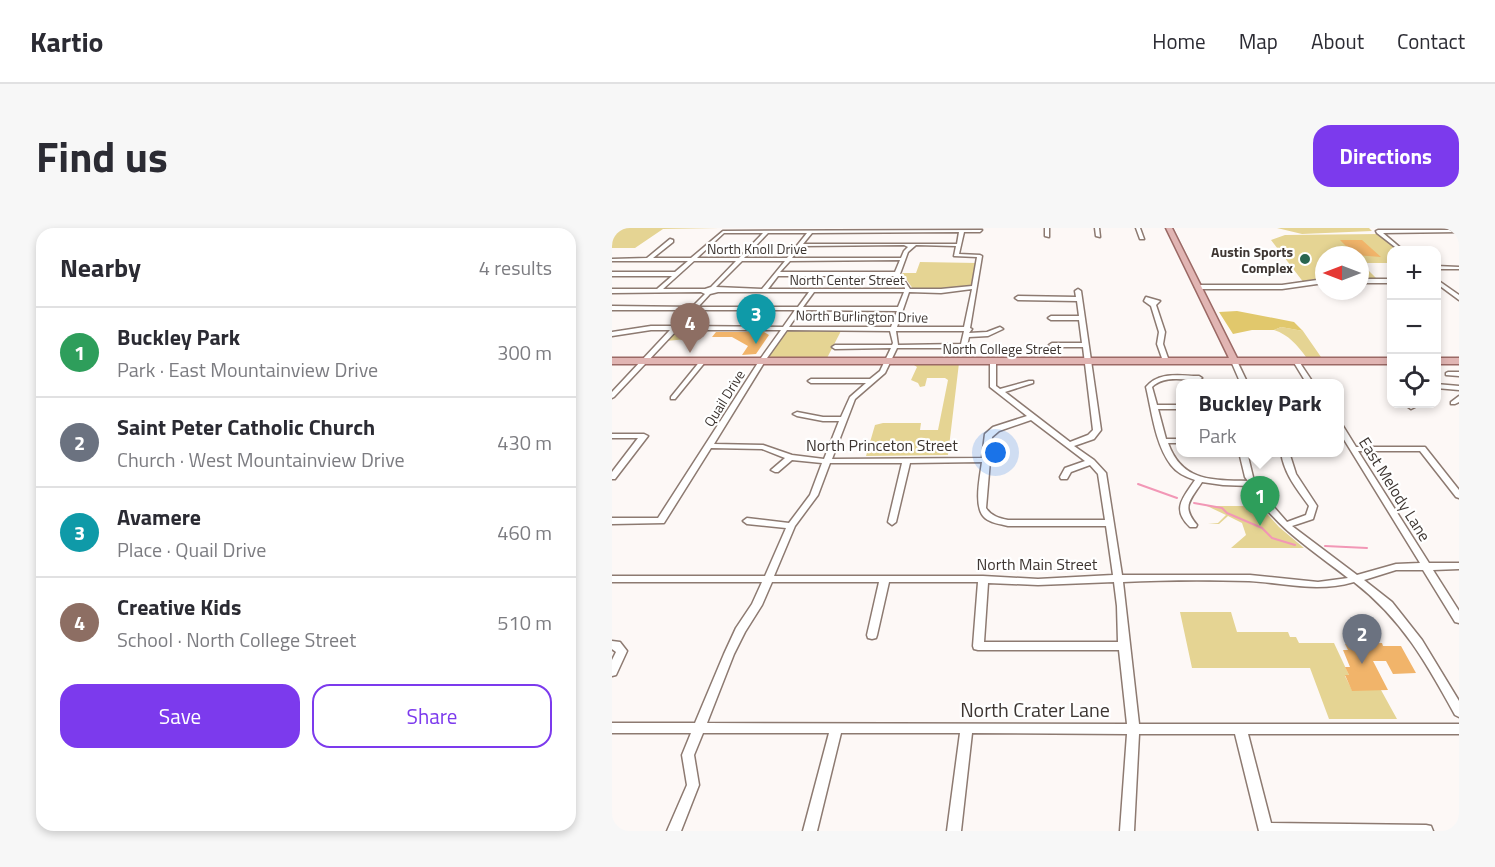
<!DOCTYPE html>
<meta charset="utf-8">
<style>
:root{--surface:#fff;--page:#f7f7f7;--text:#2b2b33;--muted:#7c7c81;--line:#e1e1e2;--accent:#7c3aed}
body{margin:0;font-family:"Titillium Web",sans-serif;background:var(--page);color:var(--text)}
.controls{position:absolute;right:18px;top:18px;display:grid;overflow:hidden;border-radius:12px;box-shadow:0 3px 9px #0003}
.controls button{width:54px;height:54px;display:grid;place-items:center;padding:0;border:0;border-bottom:2px solid var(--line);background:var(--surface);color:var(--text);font:30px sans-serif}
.compass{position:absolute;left:703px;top:18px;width:54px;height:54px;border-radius:50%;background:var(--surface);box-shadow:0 3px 9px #0003;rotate:270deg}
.you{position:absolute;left:384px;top:225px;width:21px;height:21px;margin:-15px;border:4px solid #fff;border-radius:50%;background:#1a73e8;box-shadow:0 0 0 9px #1a73e833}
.badge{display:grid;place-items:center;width:39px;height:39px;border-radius:50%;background:var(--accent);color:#fff;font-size:20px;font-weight:700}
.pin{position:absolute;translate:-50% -50px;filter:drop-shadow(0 2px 3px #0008)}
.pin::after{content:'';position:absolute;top:32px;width:21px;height:18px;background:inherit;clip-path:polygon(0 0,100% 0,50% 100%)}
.popup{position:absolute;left:564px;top:151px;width:168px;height:78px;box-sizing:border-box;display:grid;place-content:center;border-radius:12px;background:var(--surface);filter:drop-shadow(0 2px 4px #0005);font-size:20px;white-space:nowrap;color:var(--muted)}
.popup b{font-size:22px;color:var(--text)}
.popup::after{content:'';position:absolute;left:50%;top:100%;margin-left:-12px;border:12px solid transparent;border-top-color:var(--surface)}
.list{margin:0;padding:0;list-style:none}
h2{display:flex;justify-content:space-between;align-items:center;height:78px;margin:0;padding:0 24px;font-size:26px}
h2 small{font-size:20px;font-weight:400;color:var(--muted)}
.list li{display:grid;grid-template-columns:39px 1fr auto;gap:18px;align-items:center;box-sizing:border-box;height:90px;padding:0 24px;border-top:2px solid var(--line)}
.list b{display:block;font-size:22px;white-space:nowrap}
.list p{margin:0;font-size:20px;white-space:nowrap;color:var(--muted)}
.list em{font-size:20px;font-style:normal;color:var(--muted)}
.actions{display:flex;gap:12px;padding:18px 24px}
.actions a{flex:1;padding:14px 0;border:2px solid var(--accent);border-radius:18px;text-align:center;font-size:21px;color:var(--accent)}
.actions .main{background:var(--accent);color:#fff}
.icon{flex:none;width:33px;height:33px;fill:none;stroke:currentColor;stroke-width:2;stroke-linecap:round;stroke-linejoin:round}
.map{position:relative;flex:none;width:847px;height:603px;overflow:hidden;border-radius:18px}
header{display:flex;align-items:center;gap:36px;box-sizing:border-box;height:84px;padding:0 30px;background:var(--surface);border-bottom:2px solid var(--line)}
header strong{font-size:28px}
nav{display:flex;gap:33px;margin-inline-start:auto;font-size:21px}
.intro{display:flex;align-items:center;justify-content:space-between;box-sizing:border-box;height:144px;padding:0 36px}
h1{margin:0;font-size:42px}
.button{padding:15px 27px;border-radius:18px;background:var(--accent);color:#fff;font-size:21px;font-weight:700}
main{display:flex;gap:36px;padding:0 36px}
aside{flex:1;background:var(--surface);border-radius:18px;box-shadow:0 3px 9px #0003}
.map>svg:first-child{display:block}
</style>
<header>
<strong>Kartio</strong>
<nav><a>Home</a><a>Map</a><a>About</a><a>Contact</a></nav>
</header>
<div class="intro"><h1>Find us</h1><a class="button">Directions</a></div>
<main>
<aside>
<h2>Nearby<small>4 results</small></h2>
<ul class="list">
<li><span class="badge" style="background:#2e9e5b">1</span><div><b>Buckley Park</b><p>Park · East Mountainview Drive</p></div><em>300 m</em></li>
<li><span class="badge" style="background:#6b7280">2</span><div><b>Saint Peter Catholic Church</b><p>Church · West Mountainview Drive</p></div><em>430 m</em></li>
<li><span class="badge" style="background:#0f9aa8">3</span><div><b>Avamere</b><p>Place · Quail Drive</p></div><em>460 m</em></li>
<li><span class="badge" style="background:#8d6e63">4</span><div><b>Creative Kids</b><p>School · North College Street</p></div><em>510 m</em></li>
</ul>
<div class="actions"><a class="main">Save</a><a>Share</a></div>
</aside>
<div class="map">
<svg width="847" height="603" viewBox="0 0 847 603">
<rect width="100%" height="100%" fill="#fdf8f6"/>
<path fill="#e5d493" d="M0,0H107L51,1L23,20H0Z
M665,0H757L760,3L690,6Z
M767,6L785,22H780L779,35H749L766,52H748V27H712V52L692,55L659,12L673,7Z
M308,34L365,35L361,57L343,60L301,61L290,45H304Z
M669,99L691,103L709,129H694C685,117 677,107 662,102Z
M68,101H98L85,110L54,113Z
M178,101L229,103L215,130H155L166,113Z
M299,135H347L336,227L254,228L263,197L271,195H309L308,202H326L336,152L333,150H315L313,158L308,159L306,155L299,152L305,139Z
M595,278H648L667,299L692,320H619L634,307L630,295L616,288L607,296H596L606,295L614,287Z
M568,384H619L625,404H676L678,409H684L687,415H722L737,447L733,448L740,462H769L785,491H717L698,440H580Z"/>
<path fill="#e1c86c" d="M625,83L682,94L691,103L669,99L662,102H640L621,106L607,84Z"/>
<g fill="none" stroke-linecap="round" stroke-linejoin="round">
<path stroke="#f297b6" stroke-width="2" d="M526,256L565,270
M582,275L610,280L615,285L650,300L660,310L683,317
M713,318L755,320"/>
</g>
<path fill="#f1b46a" d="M728,12H750L769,29L743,27Z
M104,104H152L157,107L144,126L130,127L136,118L120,109H100Z
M770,415L771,418H789L804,445L781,446L774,433H761L776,462L740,463L733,447H737L733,439H738L731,422H736L733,416Z"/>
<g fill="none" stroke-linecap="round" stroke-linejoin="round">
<defs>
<path id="minor" d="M433,0H437V9L433,8Z
M483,0H487L488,9L484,8Z
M524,0H528L532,11H528Z
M370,2L368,4H352L347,26L368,27L370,28L358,100L360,101L357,105L375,104L388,99L391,101L376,108L357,109L355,118L352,120H285L273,145L243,171L220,231L370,230L373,206L381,199L415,188L378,159V133L381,131L384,133V158L388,161L417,153H421V155L393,164L458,214L476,207L481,202L471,119H440L437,117L440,115H470L467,92H439L436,90L439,88H467L465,73L406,72L403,70L406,68L464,69L463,63L466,61L469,63L489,202L482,211L462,218L482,232L494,245L510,347H638L706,354L736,350C700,322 661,298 638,258L611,257L590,254C578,273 569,278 585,297L584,299H578C559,281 571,270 583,252C574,249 565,245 559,237C543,216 540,184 534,159C547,143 568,148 587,148L590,150L587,152C571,152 552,147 540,159L545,177H568V181H546L554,211H568V215H556C570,254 600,252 636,253L633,249L627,224H635L641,249L654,270L675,294L694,287L697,278C685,261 672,246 669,224H677L684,246L705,278L701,291L680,298L745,347L784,336L808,335L728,205V198H731L744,219H813L847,262V270L844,269L808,223H746L817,335H847V341L821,342L847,383V395L843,394L811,342H784L752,352L780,374L810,412L847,473V489L843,487C815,436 790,391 742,354C704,365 674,355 637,353C596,352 552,352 511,354L527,496H847V506H636L659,595L814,597L819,598L821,603H647L623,506H527L522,603H508L515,506L360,505L349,603H335L348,505H229L205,603H191L217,505H91L82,527L87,557L69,603H55L75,557L70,527L79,505H0V495H83L112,426L124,400L140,376L150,354H0V348H153L174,300L135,296L131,293L135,290L177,295L198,267L210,235L180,232L166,244H163L159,242L173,230L150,221L99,220L52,295L0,296V290H46L149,130L169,102H65L2,169L0,170V164L58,102H39L0,108V104L39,98H62L77,82H0V78L80,79L93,66L89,64L0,65V61H45L60,48H0V44H63L76,33H0V31L35,30L58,11L61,12V14L41,30H79L111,3ZM347,4L345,16H191L200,5ZM112,5H151L127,30H85ZM156,5H195L175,30H132ZM292,17L296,19L292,23L289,30H180L189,18ZM304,17L344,18L342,28L365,29L360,58L329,61H298L288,46L296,24ZM288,32L283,44H168L178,33ZM82,33H124L99,59L93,61H51ZM130,33H173L150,61L104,59ZM166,48H284L293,60V61H156ZM360,61L352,99H285L297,64L329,65ZM106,64H197L186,79H86L98,66ZM202,64H292L286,79H191ZM83,82H183L171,99L68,98ZM189,82L285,83L279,99H177ZM175,102L278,103L281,115L280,117H223L220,119L223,121L279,120L268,143L258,151H199L196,153L199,155H254L238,169L229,189H211L185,184L181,186L185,188L211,193H227L212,231L180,227L151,217L102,216L155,130ZM284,103H352L349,116L286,117ZM419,192L473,233L453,240L448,249L449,251H455L459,244L478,237L486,246L493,292H396C387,290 379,288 374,280L380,209L387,203ZM370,234C368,249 361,280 373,290C379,295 388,296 396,298H494L501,347L426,351L371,348H162L183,298L206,267L218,235H290L276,294L280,297L284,294L298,235ZM160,354H267L255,407L256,410L260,411L264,410L265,407L277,354H366L361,418L362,421L366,422H507L515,496L95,495L122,426L133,404L150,377ZM502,354L505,378L506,414H372L376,355L426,357Z
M766,2H847V4L771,5L791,22H787L765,5L764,3Z
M824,38L847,39V41H824Z
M712,51V55L670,61H586L583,59L586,57H670Z
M748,51H780V55H748Z
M824,51L847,67V72L824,55Z
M534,69L548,73L544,77L553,104L551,116L557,133L556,134L551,133L545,116L547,104L539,78L532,73Z
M622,131L625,133L636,156H629L619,133Z
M684,131L686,132L702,156H695L681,133Z
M89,132L94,133L63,171H59V169Z
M836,144H847V148L834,147V145Z
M824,156L847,158V162L824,160Z
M847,168V174L843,176H839V174Z
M792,176H799L803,179L799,181Z
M0,206H32L36,208L3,251H0V244L26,210H0Z
M0,413L8,414L15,423L4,447L0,448V432L4,424L0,421Z"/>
<path id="major" d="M554,0H560L625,130H780V136H0V130H617Z
M824,130H847V136H824Z"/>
</defs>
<use href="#minor" stroke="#8d7a71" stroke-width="3"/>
<use href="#major" stroke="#9b6965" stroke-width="3"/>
<use href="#minor" fill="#fff" fill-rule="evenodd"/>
<use href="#major" fill="#e1b5b3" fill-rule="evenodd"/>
</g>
<circle fill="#29654f" stroke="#fff" stroke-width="2" cx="693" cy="31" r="6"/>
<g text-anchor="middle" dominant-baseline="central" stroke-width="4.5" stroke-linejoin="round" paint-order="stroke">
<g font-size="14" fill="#3e3632" stroke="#fff">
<text x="145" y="20">North Knoll Drive</text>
<text x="235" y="51">North Center Street</text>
<text transform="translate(250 88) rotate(1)">North Burlington Drive</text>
<text x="390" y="120">North College Street</text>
<text transform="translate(112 170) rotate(-58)">Quail Drive</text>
</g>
<g font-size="14" font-weight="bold" fill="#3e3632" stroke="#fff" text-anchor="end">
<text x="681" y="23">Austin Sports<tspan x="681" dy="16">Complex</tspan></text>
</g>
<g font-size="16" fill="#3e3632" stroke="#fff">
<text x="270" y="217">North Princeton Street</text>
<text transform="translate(783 261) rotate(58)">East Melody Lane</text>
<text x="425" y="336">North Main Street</text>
</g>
<g font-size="20" fill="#3e3632" stroke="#fff">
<text x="423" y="481">North Crater Lane</text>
</g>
</g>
</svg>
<div class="controls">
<button>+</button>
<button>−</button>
<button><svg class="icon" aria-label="locate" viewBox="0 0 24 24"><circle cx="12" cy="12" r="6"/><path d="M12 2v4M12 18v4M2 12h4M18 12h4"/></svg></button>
</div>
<svg class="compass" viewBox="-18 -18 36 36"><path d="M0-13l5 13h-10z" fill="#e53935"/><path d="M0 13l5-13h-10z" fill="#7c7c81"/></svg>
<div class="you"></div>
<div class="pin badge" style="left:648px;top:298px;background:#2e9e5b">1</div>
<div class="popup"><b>Buckley Park</b>Park</div>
<div class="pin badge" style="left:750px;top:436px;background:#6b7280">2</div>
<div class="pin badge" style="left:144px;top:116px;background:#0f9aa8">3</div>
<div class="pin badge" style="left:78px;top:125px;background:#8d6e63">4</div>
</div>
</main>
